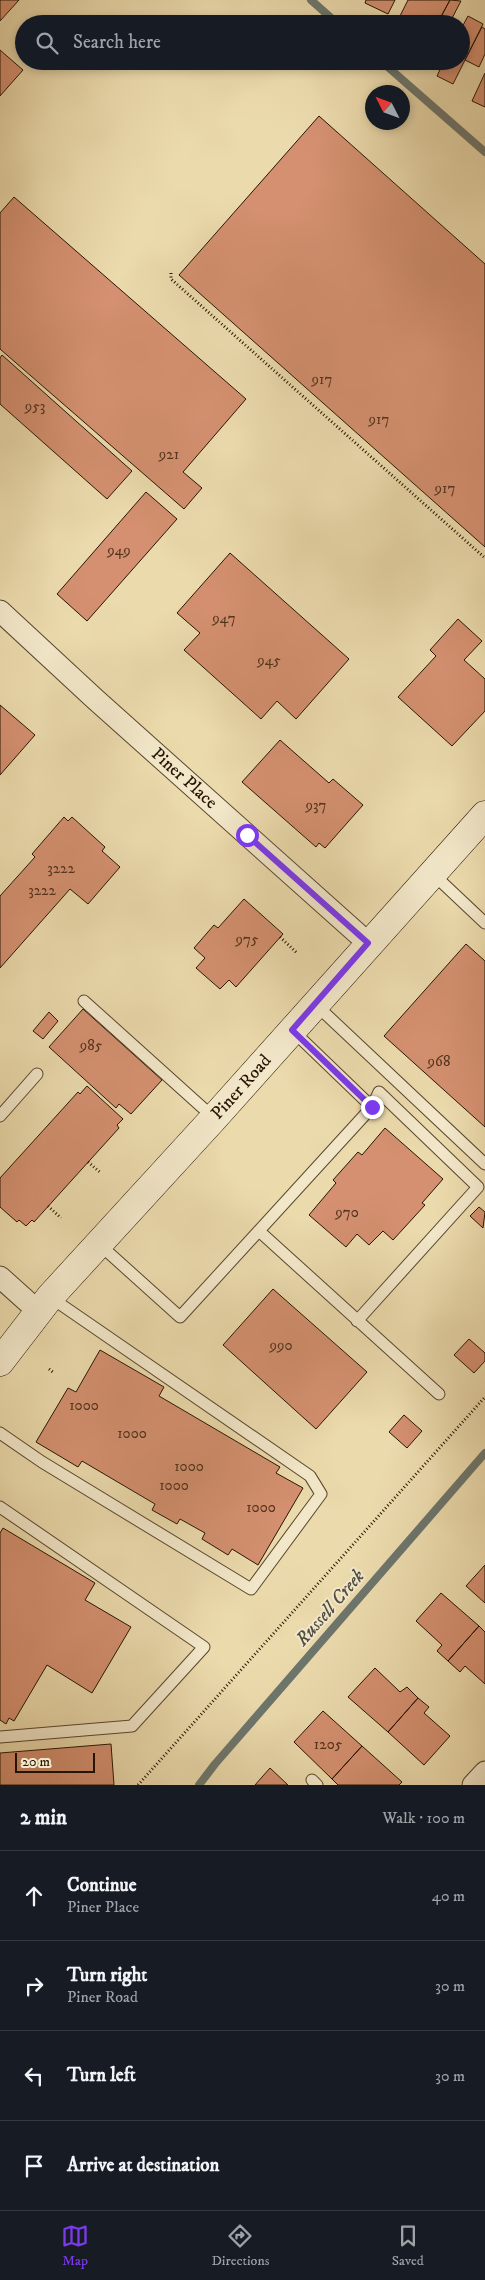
<!DOCTYPE html>
<meta charset="utf-8">
<style>
:root{--surface:#171b24;--page:#20242c;--text:#f1f3f6;--muted:#9ea1a6;--line:#363941;--accent:#7c3aed}
body{margin:0;font-family:"IM FELL DW Pica",serif;background:var(--page);color:var(--text)}
.compass{position:absolute;left:365px;top:85px;width:45px;height:45px;border-radius:50%;background:var(--surface);box-shadow:0 2px 8px #0003;rotate:312deg}
.scale{position:absolute;left:15px;bottom:12px;width:80px;box-sizing:border-box;padding-left:5px;border:2px solid #271403;border-top:0;font-size:14px;line-height:18px;white-space:nowrap;color:#271403;-webkit-text-stroke:4px #f2e7c9;paint-order:stroke}
.stop{position:absolute;width:15px;height:15px;margin:-11px;border:4px solid #7c3aed;border-radius:50%;background:#fff}
.stop.end{background:#7c3aed;border-color:#fff;box-shadow:0 1px 5px #0008}
.list{margin:0;padding:0;list-style:none}
h2{display:flex;justify-content:space-between;align-items:center;height:65px;margin:0;padding:0 20px;font-size:21px}
h2 small{font-size:16px;font-weight:400;color:var(--muted)}
.list li{display:grid;grid-template-columns:32px 1fr auto;gap:15px;align-items:center;box-sizing:border-box;height:90px;padding:0 20px;border-top:1px solid var(--line)}
.list b{display:block;font-size:19px;white-space:nowrap}
.list p{margin:0;font-size:16px;white-space:nowrap;color:var(--muted)}
.list em{font-size:16px;font-style:normal;color:var(--muted)}
.icon{flex:none;width:28px;height:28px;fill:none;stroke:currentColor;stroke-width:2;stroke-linecap:round;stroke-linejoin:round}
.map{position:relative;flex:none;width:485px;height:1785px;overflow:hidden}
.search{position:absolute;background:var(--surface);box-shadow:0 2px 8px #0003;left:15px;right:15px;top:15px;height:55px;display:flex;align-items:center;gap:12px;box-sizing:border-box;padding:0 18px;border-radius:28px;color:var(--muted);font-size:19px}
.sheet{height:425px;background:var(--surface)}
nav{display:flex;justify-content:space-around;align-items:center;box-sizing:border-box;height:70px;border-top:1px solid var(--line);background:var(--surface);font-size:14px;color:var(--muted)}
nav a{display:grid;justify-items:center;gap:2px}
nav .on{color:var(--accent)}
.map>svg:first-child{display:block}
</style>
<div class="map">
<svg width="485" height="1785" viewBox="0 0 485 1785">
<rect width="100%" height="100%" fill="#ebdaac"/>
<filter id="stains"><feTurbulence type="fractalNoise" baseFrequency=".004" numOctaves="4"/><feColorMatrix values="0 0 0 0 .2 0 0 0 0 .09 0 0 0 0 .02 0 0 0 .5 -.17"/></filter>
<radialGradient id="worn" r=".72"><stop offset=".6" stop-color="#630" stop-opacity="0"/><stop offset="1" stop-color="#630" stop-opacity=".3"/></radialGradient>
<g fill="none" stroke-linecap="round" stroke-linejoin="round">
<path stroke="#6d766d" stroke-width="8" d="M311,0L338,24
M381,61L485,152
M199,1785L215,1764L485,1453"/>
</g>
<path fill="#d49070" stroke="#271403" d="M0,0H19L0,21Z
M366,0H395L388,14L365,3Z
M408,0H450L437,24H396Z
M450,0L461,1L449,24H437Z
M468,16L483,24L453,84L437,76L444,61H461V29Z
M482,27L485,29V54L479,67L465,60Z
M0,50L23,70L0,96Z
M485,73V107L472,101Z
M319,116L485,264V547L179,275Z
M14,197L246,399L183,472L202,488L184,509L0,349V213Z
M2,355L132,471L107,499L0,404V358Z
M146,492L177,519L87,621L57,594Z
M230,553L349,659L296,719L277,701L261,719L184,650L200,633L177,613Z
M458,619L482,641L464,660L485,679V711L452,746L398,697L436,656L430,650Z
M0,705L35,735L0,775Z
M280,740L329,783L333,779L363,805L325,848L319,843L316,847L242,782Z
M64,817L68,821L72,817L105,847L102,851L120,867L88,904L70,889L0,968V896L35,857L32,854Z
M244,899L283,934L236,987L229,980L220,989L196,968L205,958L194,948L214,925L218,928Z
M466,944L485,961V1127L384,1036Z
M83,1009L162,1080L131,1114L119,1104L116,1108L49,1047Z
M49,1012L58,1021L43,1039L33,1031Z
M87,1086L123,1119L117,1125L119,1128L34,1222L32,1220L26,1226L19,1220L17,1222L0,1207V1178L78,1092L80,1094Z
M385,1128L443,1179L422,1203L425,1205L393,1240L383,1231L369,1245L357,1234L346,1247L309,1215L336,1183L333,1180L358,1152L362,1155Z
M479,1207L485,1212L483,1228L470,1216Z
M273,1289L367,1372L316,1429L223,1345Z
M469,1339L485,1353V1361L474,1373L454,1355Z
M100,1350L164,1387L159,1396L280,1467L276,1473L303,1488L258,1565L232,1549L228,1555L202,1539L205,1533L180,1519L177,1524L152,1510L155,1504L82,1461L78,1467L36,1442L68,1388L76,1392Z
M404,1415L422,1431L407,1448L389,1432Z
M3,1528L95,1583L85,1600L131,1627L92,1693L47,1665L14,1721L9,1718L6,1724L0,1720V1533Z
M485,1565V1603L466,1586Z
M441,1593L479,1626L448,1661L437,1651L442,1645L416,1621Z
M479,1626L485,1632V1684L465,1666L460,1672L448,1661Z
M375,1668L400,1692L407,1687L418,1698L388,1732L348,1697Z
M418,1698L429,1707L424,1713L450,1736L424,1765L388,1732Z
M323,1711L362,1746L332,1779L294,1742Z
M111,1744L114,1785H0V1753Z
M362,1746L402,1782L399,1785H338L332,1779Z
M270,1768L288,1785H255Z"/>
<g fill="none" stroke-linecap="round" stroke-linejoin="round">
<defs>
<path id="service" d="M432,873L485,923
M84,1001L214,1118
M315,1004L485,1164
M0,1116L37,1074
M259,1231L439,1394
M99,1244L180,1317L372,1107L292,1030
M357,1321L478,1187L379,1092L372,1107
M0,1433L42,1462L251,1589L321,1494L310,1476L50,1297
M0,1507L204,1647L132,1726L0,1737
M312,1780L317,1785"/>
<g id="minor">
<path id="s1" d="M0,611L95,699L368,943"/>
<path d="M0,1277L39,1312"/>
<path d="M473,1785L485,1772"/>
</g>
<g id="secondary">
<path id="s2" d="M0,1362L50,1297L214,1118L485,815"/>
</g>
</defs>
<use href="#service" stroke="#58462d" stroke-width="13"/>
<use href="#minor" stroke="#58462d" stroke-width="23"/>
<use href="#secondary" stroke="#271403" stroke-width="29"/>
<path stroke="#271403" stroke-width="3" stroke-dasharray="1 2.5" stroke-linecap="butt" d="M171,273V279L485,558
M280,937L297,953
M88,1162L101,1173
M48,1206L61,1218
M49,1369L54,1373
M138,1785L485,1397"/>
<use href="#service" stroke="#f2e7c9" stroke-width="11"/>
<use href="#minor" stroke="#f2e7c9" stroke-width="21"/>
<use href="#secondary" stroke="#f2e7c9" stroke-width="28"/>
</g>
<g fill="none" stroke-linecap="round" stroke-linejoin="round">
<path stroke="#7c3aed" stroke-width="6" d="M247,835L368,943L292,1030L372,1107"/>
</g>
<g text-anchor="middle" dominant-baseline="central" stroke-width="4" stroke-linejoin="round" paint-order="stroke">
<g font-size="15" fill="#52331e">
<text x="322" y="379">917</text>
<text x="35" y="406">953</text>
<text x="379" y="419">917</text>
<text x="169" y="454">921</text>
<text x="445" y="488">917</text>
<text x="119" y="550">949</text>
<text x="224" y="618">947</text>
<text x="269" y="660">945</text>
<text x="316" y="805">937</text>
<text x="61" y="868">3222</text>
<text x="42" y="890">3222</text>
<text x="247" y="939">975</text>
<text x="91" y="1045">985</text>
<text x="439" y="1061">968</text>
<text x="347" y="1212">970</text>
<text x="281" y="1345">990</text>
<text x="84" y="1405">1000</text>
<text x="132" y="1433">1000</text>
<text x="189" y="1466">1000</text>
<text x="174" y="1485">1000</text>
<text x="261" y="1507">1000</text>
<text x="328" y="1744">1205</text>
</g>
<g font-size="18" fill="#271403" stroke="#f2e7c9">
<text stroke="none"><textPath href="#s1" startOffset="249">Piner Place</textPath></text>
<text stroke="none"><textPath href="#s2" startOffset="366">Piner Road</textPath></text>
</g>
<g font-size="19" font-style="italic" fill="#504d41" stroke="#f2e7c9">
<text transform="translate(330 1608) rotate(-49)">Russell Creek</text>
</g>
</g>
<rect width="100%" height="100%" filter="url(#stains)"/>
<rect width="100%" height="100%" fill="url(#worn)"/>
</svg>
<svg class="compass" viewBox="-18 -18 36 36"><path d="M0-13l5 13h-10z" fill="#e53935"/><path d="M0 13l5-13h-10z" fill="#9ea1a6"/></svg>
<div class="scale">20 m</div>
<div class="stop" style="left:247px;top:835px"></div>
<div class="stop end" style="left:372px;top:1107px"></div>
<div class="search"><svg class="icon" aria-label="search" viewBox="0 0 24 24"><circle cx="10" cy="10" r="6"/><path d="M15 15l6 6"/></svg>Search here</div>
</div>
<section class="sheet">
<h2>2 min<small>Walk · 100 m</small></h2>
<ul class="list">
<li><svg class="icon" aria-label="ahead" viewBox="0 0 24 24"><path d="M12 20V5M6 11l6-6 6 6"/></svg><div><b>Continue</b><p>Piner Place</p></div><em>40 m</em></li>
<li><svg class="icon" aria-label="right" viewBox="0 0 24 24"><path d="M7 20v-9h11M14 6l5 5-5 5"/></svg><div><b>Turn right</b><p>Piner Road</p></div><em>30 m</em></li>
<li><svg class="icon" aria-label="left" viewBox="0 0 24 24"><path d="M17 20v-9H6M10 6l-5 5 5 5"/></svg><div><b>Turn left</b></div><em>30 m</em></li>
<li><svg class="icon" aria-label="arrive" viewBox="0 0 24 24"><path d="M6 21V4h12l-3 4 3 4H6"/></svg><div><b>Arrive at destination</b></div></li>
</ul>
</section>
<nav>
<a class="on"><svg class="icon" aria-label="map" viewBox="0 0 24 24"><path d="M3 6l6-2 6 2 6-2v14l-6 2-6-2-6 2zM9 4v14M15 6v14"/></svg>Map</a>
<a><svg class="icon" aria-label="directions" viewBox="0 0 24 24"><path d="M12 3l9 9-9 9-9-9zM9 14v-3h6M13 9l2 2-2 2"/></svg>Directions</a>
<a><svg class="icon" aria-label="saved" viewBox="0 0 24 24"><path d="M7 4h10v16l-5-4-5 4z"/></svg>Saved</a>
</nav>
